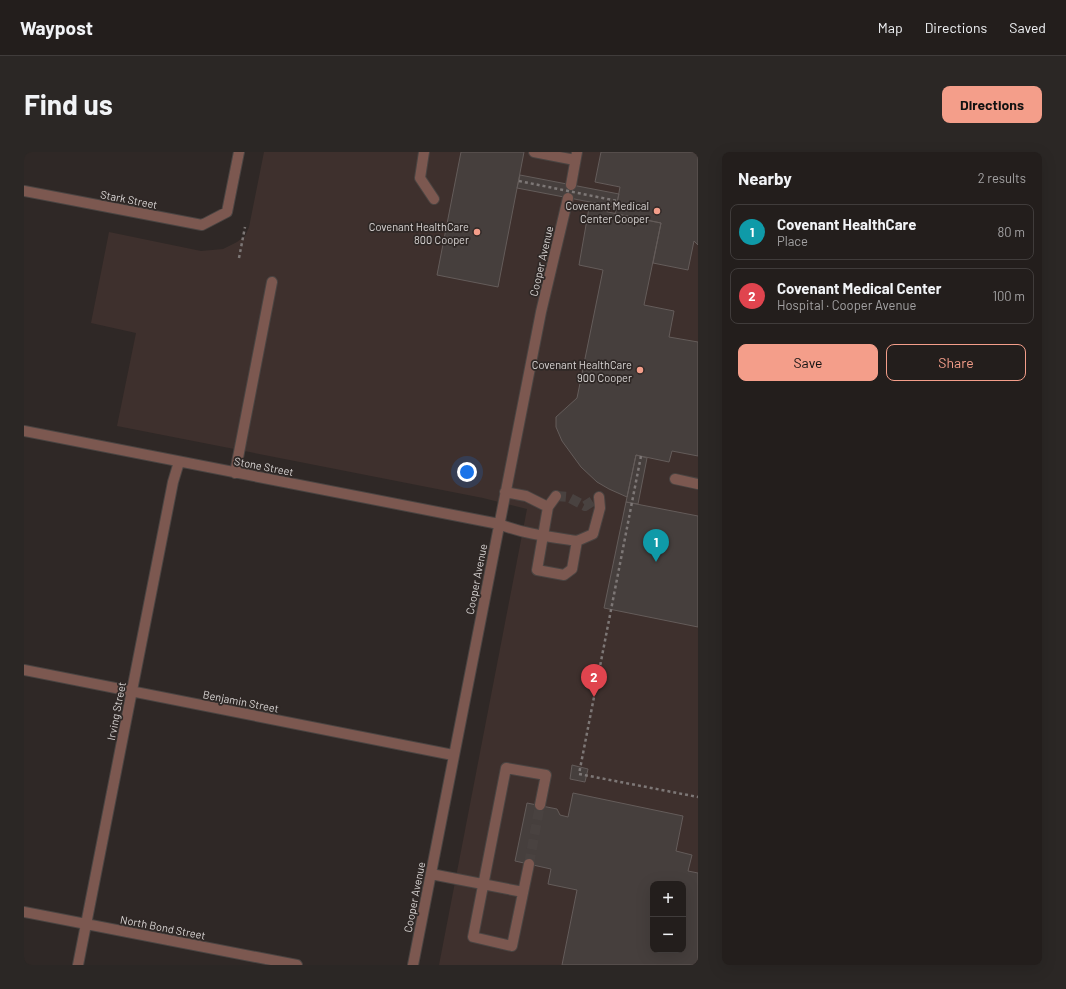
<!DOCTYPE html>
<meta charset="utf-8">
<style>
:root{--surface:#231e1c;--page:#2b2725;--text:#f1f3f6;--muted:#a3a2a3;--line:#403c3b;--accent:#f49e8a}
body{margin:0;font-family:Barlow,sans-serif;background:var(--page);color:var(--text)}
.controls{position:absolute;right:12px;bottom:12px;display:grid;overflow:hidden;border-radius:8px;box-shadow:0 4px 16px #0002}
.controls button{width:36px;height:36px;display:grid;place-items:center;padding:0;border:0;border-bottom:1px solid var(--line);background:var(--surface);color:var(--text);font:20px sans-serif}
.you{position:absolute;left:443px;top:320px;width:14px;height:14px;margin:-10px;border:3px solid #fff;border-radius:50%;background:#1a73e8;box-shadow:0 0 0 6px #1a73e833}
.badge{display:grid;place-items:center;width:26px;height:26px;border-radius:50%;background:var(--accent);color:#fff;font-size:13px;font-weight:700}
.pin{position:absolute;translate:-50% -33px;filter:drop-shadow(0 1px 2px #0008)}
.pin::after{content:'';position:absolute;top:21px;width:14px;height:12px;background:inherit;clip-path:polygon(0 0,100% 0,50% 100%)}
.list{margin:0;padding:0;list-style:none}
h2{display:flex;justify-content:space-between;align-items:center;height:52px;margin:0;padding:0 16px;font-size:17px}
h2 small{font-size:13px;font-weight:400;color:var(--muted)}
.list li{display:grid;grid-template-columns:26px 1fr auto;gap:12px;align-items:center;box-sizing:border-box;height:56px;margin:0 8px 8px;padding:0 8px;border:1px solid var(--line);border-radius:8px}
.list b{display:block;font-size:15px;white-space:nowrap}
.list p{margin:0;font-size:13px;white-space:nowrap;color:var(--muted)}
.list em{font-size:13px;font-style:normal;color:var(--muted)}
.actions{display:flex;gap:8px;padding:12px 16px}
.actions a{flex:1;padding:9px 0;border:1px solid var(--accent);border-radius:8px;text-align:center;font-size:14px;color:var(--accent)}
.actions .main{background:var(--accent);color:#111}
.map{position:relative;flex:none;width:674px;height:813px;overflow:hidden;border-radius:8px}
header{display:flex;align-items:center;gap:24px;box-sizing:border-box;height:56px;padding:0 20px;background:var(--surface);border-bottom:1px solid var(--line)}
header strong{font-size:19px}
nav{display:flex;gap:22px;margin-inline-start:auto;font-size:14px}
.intro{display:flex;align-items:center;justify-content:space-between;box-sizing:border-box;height:96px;padding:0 24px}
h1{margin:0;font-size:28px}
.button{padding:10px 18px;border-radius:8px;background:var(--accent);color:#111;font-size:14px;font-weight:700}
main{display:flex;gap:24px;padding:0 24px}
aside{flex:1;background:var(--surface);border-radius:8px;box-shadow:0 4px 16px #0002}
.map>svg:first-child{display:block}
</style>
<header>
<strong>Waypost</strong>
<nav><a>Map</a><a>Directions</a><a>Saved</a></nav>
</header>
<div class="intro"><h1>Find us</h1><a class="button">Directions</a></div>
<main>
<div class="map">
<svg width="674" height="813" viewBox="0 0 674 813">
<rect width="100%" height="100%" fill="#2f2826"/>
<path fill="#3e302d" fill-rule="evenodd" d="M240,0H674V813H415L503,357L459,346L93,274L112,181L67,171L85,80L177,99L199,97L213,90L221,84L225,75ZM629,732H659V798H629Z"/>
<path fill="#463f3d" stroke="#645c5a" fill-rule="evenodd" d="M437,0H500L474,135L413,123Z
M577,0H674V93L670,89L664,118L629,111L637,71L591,62L596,35L571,30Z
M496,23L595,42L592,55L493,36Z
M565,56L637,71L620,153L650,159L645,185L674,190V304L648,299L645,310L612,303L603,345L585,337L573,330L557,315L538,289L532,275V265L553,246L579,118L555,113Z
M612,303L623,306L614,352L602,350Z
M602,350L674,364V475L580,456Z
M548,613L564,617L561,630L546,627Z
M549,641L659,664L652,699L668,703L664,719L674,721V813H538L553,738L524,732L527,717L491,709L503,651L533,657L536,663L544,665ZM629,732H659V798H629Z"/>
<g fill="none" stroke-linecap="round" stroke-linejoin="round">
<path stroke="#494240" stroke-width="10" stroke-dasharray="10 5" stroke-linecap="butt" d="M532,344L544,345L561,354L575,345
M505,712L516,653"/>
<defs>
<path id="minor" d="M400,0L396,26L410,47
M510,0L551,8
M547,33L553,0
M0,39L178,73L203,60L215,0
M0,279L475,372C500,382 527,385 553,389L548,417L540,423L513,418L524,355L532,344
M211,321L248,130
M651,327L674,332
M481,340L502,344L524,355
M553,389L569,382L576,356L575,345
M0,518L429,603
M505,712L488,794L449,785L482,616L522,623L516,653
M407,722L499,740
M0,760L273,813
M54,813L149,330L155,310
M389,813L517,160L544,46"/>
</defs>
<use href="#minor" stroke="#4a4442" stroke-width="12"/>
<path stroke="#7d7776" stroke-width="2.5" stroke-dasharray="3 3" stroke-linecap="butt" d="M215,106L221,75
M617,304L555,622L674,645"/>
<use href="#minor" stroke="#7c5850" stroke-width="10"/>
<path stroke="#7d7776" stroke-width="2.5" stroke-dasharray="3 3" stroke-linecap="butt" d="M495,29L593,49"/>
</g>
<g fill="#f49e8a" stroke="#2f2826" stroke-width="1.5">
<circle cx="633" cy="59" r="4"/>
<circle cx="453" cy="80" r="4"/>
<circle cx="616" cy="218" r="4"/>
</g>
<g text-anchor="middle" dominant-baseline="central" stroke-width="3.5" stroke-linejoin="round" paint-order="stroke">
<g font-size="11" fill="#dad6d5" stroke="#2f2826">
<text transform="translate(105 47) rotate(11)">Stark Street</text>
<text transform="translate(517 109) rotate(-77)">Cooper Avenue</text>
<text transform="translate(240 314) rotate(11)">Stone Street</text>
<text transform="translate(452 427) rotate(-79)">Cooper Avenue</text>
<text transform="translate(217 549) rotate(11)">Benjamin Street</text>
<text transform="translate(92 559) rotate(-79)">Irving Street</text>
<text transform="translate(390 745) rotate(-79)">Cooper Avenue</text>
<text transform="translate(139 775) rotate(11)">North Bond Street</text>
</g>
<g font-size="11" fill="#dad6d5" stroke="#2f2826" text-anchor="end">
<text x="625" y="53">Covenant Medical<tspan x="625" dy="13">Center Cooper</tspan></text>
<text x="445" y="74">Covenant HealthCare<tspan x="445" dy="13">800 Cooper</tspan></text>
<text x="608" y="212">Covenant HealthCare<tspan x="608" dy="13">900 Cooper</tspan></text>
</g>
</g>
</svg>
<div class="controls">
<button>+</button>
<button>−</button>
</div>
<div class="you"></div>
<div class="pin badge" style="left:632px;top:410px;background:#0f9aa8">1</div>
<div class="pin badge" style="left:570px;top:545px;background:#e0444e">2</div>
</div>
<aside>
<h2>Nearby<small>2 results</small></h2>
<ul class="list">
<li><span class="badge" style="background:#0f9aa8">1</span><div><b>Covenant HealthCare</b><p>Place</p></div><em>80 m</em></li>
<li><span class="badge" style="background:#e0444e">2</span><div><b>Covenant Medical Center</b><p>Hospital · Cooper Avenue</p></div><em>100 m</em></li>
</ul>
<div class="actions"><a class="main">Save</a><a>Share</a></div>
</aside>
</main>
